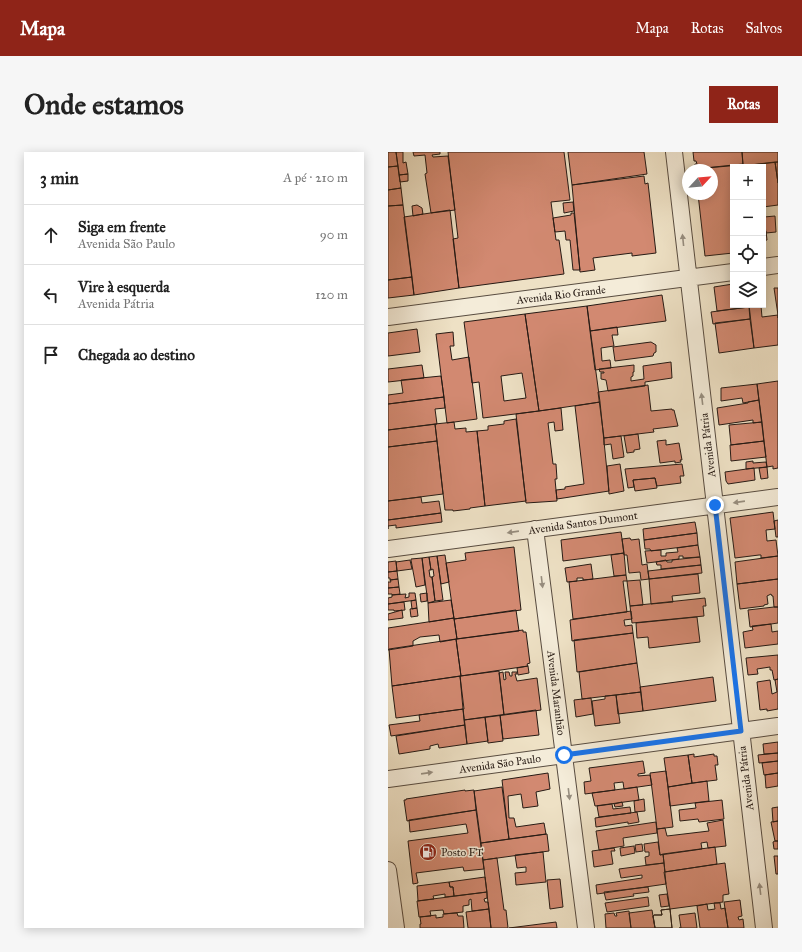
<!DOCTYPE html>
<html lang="pt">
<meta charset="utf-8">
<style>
:root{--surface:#fff;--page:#f6f6f6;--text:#222;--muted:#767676;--line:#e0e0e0;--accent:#8f2418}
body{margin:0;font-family:"IM FELL Great Primer",serif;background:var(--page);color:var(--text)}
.controls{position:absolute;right:12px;top:12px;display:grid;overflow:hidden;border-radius:0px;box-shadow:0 2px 10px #0003}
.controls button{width:36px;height:36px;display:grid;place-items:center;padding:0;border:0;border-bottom:1px solid var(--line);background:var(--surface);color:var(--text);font:20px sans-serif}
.compass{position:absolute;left:294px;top:12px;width:36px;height:36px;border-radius:50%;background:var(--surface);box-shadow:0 2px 10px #0003;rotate:64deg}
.stop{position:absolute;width:12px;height:12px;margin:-9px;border:3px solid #1a73e8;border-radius:50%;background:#fff}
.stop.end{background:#1a73e8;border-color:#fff;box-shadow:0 1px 4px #0008}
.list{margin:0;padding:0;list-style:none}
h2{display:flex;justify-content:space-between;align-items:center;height:52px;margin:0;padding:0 16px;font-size:17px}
h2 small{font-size:13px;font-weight:400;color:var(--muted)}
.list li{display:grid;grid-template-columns:26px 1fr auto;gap:12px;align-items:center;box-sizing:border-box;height:60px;padding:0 16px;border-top:1px solid var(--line)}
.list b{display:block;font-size:15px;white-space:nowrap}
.list p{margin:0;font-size:13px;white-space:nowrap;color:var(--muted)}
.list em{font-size:13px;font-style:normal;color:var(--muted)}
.icon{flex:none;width:22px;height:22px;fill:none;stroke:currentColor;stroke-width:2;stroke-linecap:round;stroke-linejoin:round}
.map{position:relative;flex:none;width:390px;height:776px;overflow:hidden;border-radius:0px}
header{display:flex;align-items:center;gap:24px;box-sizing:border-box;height:56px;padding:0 20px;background:var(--accent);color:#fff}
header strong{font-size:19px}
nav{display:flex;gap:22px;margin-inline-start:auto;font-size:14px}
.intro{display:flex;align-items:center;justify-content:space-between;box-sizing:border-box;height:96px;padding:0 24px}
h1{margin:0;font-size:28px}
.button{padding:10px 18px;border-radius:0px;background:var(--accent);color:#fff;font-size:14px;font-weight:700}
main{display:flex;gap:24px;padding:0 24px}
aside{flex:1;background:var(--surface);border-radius:0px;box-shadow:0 2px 10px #0003}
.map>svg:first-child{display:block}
</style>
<header>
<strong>Mapa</strong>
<nav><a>Mapa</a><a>Rotas</a><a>Salvos</a></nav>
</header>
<div class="intro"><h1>Onde estamos</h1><a class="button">Rotas</a></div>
<main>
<aside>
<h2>3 min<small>A pé · 210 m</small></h2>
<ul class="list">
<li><svg class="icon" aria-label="ahead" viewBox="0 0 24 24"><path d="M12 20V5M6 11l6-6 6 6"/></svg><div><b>Siga em frente</b><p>Avenida São Paulo</p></div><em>90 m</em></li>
<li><svg class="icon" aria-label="left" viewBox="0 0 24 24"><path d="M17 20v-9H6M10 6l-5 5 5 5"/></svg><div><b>Vire à esquerda</b><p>Avenida Pátria</p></div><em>120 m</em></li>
<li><svg class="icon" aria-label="arrive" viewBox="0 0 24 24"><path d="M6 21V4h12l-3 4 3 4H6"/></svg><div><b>Chegada ao destino</b></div></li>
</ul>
</aside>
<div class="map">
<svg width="390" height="776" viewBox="0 0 390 776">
<rect width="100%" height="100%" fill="#eee1c5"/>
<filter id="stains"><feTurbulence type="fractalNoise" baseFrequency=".005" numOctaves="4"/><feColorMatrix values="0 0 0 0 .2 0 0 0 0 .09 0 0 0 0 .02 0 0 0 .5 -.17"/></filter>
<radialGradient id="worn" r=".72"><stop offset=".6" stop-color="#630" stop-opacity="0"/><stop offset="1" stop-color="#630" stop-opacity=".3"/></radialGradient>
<path fill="#d28971" stroke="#261a14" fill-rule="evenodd" d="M0,0H8L10,14L0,15Z
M8,0H15V11L18,10L20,22L11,23Z
M25,0H52V2L44,3L45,5L60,4L67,58L43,61L37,22L39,21L37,3L26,4Z
M60,0H176L182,48L163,50L168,88H171L176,122L71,136L65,87L70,86Z
M180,0H256L259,22L184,33Z
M305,0H354L355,12L307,17V12H309L308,9H306Z
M354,0H390V10L355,14Z
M387,10H390V31Z
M387,10L390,31V53L375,55V15H371L370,12Z
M370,12L371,15H355V14Z
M352,13V15H345V101L317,104L310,42H324V18L307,17Z
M10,14L13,36L0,38V15Z
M20,22V29L12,30L11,23Z
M256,24L257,32L260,31L268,101L244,104V101L205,106L207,118L192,120L184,33Z
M13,36L15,53L0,54V38Z
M185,50L186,59L176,61L175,51Z
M15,53L24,125L0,128V54Z
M29,53L34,56L35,62L25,64L24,54Z
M62,58L71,136L26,143L16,65Z
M183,61H186L192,118H185L182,88H178L177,79L167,80L165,66L183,63Z
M387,64L388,80L378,81L376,65Z
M375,79H378L379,88L375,89Z
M24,125L26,143L0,146V128Z
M345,132V153H361V155L329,159L326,135Z
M386,136H390V166V163Z
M274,143L278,169L202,179L199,154Z
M361,153H374L373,154L374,165L390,163V193L366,196Z
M199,154L212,250L151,259L137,162Z
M361,155L362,167L325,172L323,160Z
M137,162L151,259L95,266L91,230L84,231L76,170ZM134,221L138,246L116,249L113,224Z
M362,167L366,196L331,201L327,171Z
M229,175L230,183H224L226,194L213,196L214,209L222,208L223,216L207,218L202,179Z
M29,177L32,200L0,204V181Z
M65,180L66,194H62L64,208L81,205L89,267L59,271L48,182Z
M263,190L268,193V200L266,201L265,204L227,209L225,195Z
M283,210L284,226L257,230V234L220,239L218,228L213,227V221H216V220H212L211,217L246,213V220H245V224L243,225V229L256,227L255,214Z
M34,213L36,226L0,230V217Z
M53,224L56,245L0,252V243L15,241L13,228Z
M390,229V316L385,317V314L379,315L369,232Z
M369,232L371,248L355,251L354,246L333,249V236Z
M260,233L263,259L284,257V258H286L290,274L265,277L266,280L216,286L210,240Z
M56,245L57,256L47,257L49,272L0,278V252Z
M371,248L374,270L365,271V268L331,273L329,256L360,251V250Z
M212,250L221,339L169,347L168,338L177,337V335L196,332L187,254Z
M173,256L175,278L167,279L166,270L160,271L165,312H168L169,327H167L169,349L138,351L128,262Z
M128,267L138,349L97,354L89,279L100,278V274L116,272V269Z
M66,270L67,277L78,276V280L89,279L97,354L82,356V357L65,359V358H57L47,272Z
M374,270L376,289L343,293L341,273Z
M47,272L49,289L0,295V278Z
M250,282L252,297L246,298V300L239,301L236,284Z
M233,284L236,305L225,307L223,292L216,293V286Z
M278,288V293L291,291L294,308H292L293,310L287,311V309L272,311L269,289Z
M49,289L55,342L0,349V295Z
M376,289L378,305L343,309L342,293Z
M365,309V311L378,310L379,315L358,317V310Z
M232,312L236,339L221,342L219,314Z
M294,312L296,324H292L293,331L269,334L267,326L245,328L246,335L240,336L237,317Z
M379,315L380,326L373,327L371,316Z
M366,316L367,328L340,332L338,329L337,320Z
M267,326L269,336L247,339L245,328Z
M33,345L34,351L51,349L53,361L0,368V349Z
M385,360L387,377L378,378L379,389L388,388L390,404L373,406V403H371L347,406L342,366Z
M53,361L54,370L8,376V373L0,374V377V368Z
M390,368V385H388L386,369Z
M307,370L309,381L256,388L255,377Z
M233,380L236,401L175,409L173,388Z
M309,381L310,393L263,399L262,397H257L256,388Z
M242,386L243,388L251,387L254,413L259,412L261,427L253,428L252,420L241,421L239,403H236L234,387Z
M310,393L312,405L295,406V404H291V407L259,411L257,399L273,398V404H278V401L290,400L289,396Z
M126,395L133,458L66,467L58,411L78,408L77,401Z
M236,401L238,423L226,424L223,403Z
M57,403L61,430L53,432L49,404Z
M49,404L55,448L47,449L44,425L46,424L45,417L43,418L41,405Z
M390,404V427L349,432L347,410Z
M41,405L43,418H41L42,425H44L47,449L40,451L34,406Z
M312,405L313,413L273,417V413H269L268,410L278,408L279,410H284V408Z
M34,406L37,433L28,435L23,408V407Z
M22,408L24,417L9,419L8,410Z
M8,409L9,419L0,420V410Z
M203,412L205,427L195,428V426H189V429L179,430L177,416Z
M313,413L314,421L261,427L260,419Z
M9,419L10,427L2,428V426H0V420Z
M310,422L312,441L284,444L285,450L263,452L261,427Z
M238,423L239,429H235L239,460L185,467L181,430Z
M10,427L11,435L0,436V430H3L2,428Z
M390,427V455H386L385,444H384L383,442L379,444L380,452L376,453V454L352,457L349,432Z
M252,428L255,453L242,454L239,429Z
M11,435L12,442L4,443V442H0V436Z
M21,441H27L28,448L0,452V446L4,445V443L18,442L17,446L21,445Z
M39,441V449L33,450L32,442Z
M317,446L318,454H315L316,464L244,471L242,454Z
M28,448L29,456L24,457L23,449Z
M63,448L66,466L41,470L40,451Z
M16,450L17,458L6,459V458H0V452Z
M386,455H390V471L362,475L360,458Z
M29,456L30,464L23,465L22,457Z
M14,458L15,466L0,468V462Z
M128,458L131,479L69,487L66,467Z
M243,459L244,467L236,468L237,474L244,473L245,481L184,489L182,468Z
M309,465L312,490L261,496L260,485L249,486L248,471Z
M66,466L69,487L52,490L51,483L32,485L25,489V494L0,498V476Z
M383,472L384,480L390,479V492L357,496L355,480L365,478L364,474Z
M135,478V480H138L142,511L139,512L140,514L73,524L68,487Z
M245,481L249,511L189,520L186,488Z
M68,487L73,524L4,534L1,497Z
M390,503V527L386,528L384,518H382V515L369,517L370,522L360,523L358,506Z
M249,511L253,540L194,547L191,520Z
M140,514L141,521L130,523L129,516Z
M111,519L116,563L76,568L72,524Z
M115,520L116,528L118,527L117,520H121L122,524H124V520H129V522H127L129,529L149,526L153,558L116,563L111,521Z
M72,524L76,557L8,566L4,534Z
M325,525L328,549L255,559L252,535Z
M390,527V557L379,559V557L372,558L369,530L382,528L384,542L389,540L387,528Z
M253,540L255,559L230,562L228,543Z
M228,543L232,571L207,574L204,549L217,547V544Z
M203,546L205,562L188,565L186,548Z
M75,557L77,573L3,584L1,573L32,569L31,563Z
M148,558L151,583L115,587L112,563Z
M112,563L115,589L100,591L97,565Z
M97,565L100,589L79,592L76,568Z
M77,573L79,592L51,596L50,592L42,594V597L11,602L8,584Z
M390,590V601L376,602L375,592Z
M390,601V609L371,611L370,603Z
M306,602V605L326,602V604H329L330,613H327L329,628L304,631L300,603Z
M300,603L304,631L280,635L276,606Z
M255,609L257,621L250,622V624L262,623L264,633L236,637L235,630L226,631L227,638L197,642L196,630L203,629L201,616Z
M390,609V621L376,623L374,611Z
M278,619L285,675L269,677L262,621Z
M160,621L162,637L148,640L150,654L135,656L133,642L120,644L121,666H126L128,675L156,671L158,682L121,687L114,628Z
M390,621V634L378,636L377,623Z
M319,629L321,649L282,654L280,635Z
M114,635L121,687L93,691L86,639Z
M249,635L251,648L207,654L204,641Z
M77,638V639L86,638L88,658L19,669L16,648H18V647Z
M256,647L257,659L247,660L246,649Z
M334,648L336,667L311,670L310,667L292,669L291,658L308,656L307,651Z
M234,650L235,654L227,655L226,652Z
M224,652L225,657L242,655L243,661L211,665L209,654Z
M390,655V669L385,670L384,656Z
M88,658L96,717L76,719L75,715L28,721L30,731L25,732L20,689L80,681L78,672L22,680L21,668Z
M249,660L251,670L240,672V670L208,675L207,666Z
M335,668L338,694L320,696L319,690L313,691L314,697L272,703L269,677L277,676L279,684L321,679L319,671Z
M390,669V689H387L383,670Z
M268,670L269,681L235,686L236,694L211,698L208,679Z
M159,682L161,699L95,708L93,691Z
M387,689H390V697H386L385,690Z
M270,690L272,703L275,702L276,711L258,713L257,705L261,704V700H257L256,692Z
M254,692L255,699L248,700L247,693Z
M246,694L247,701L233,704L232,696Z
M327,695L329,712L277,720L275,702Z
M226,696L227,699H223L225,712L206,715L204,699Z
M155,700L158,730L128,733L127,721L138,720V715L129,716L127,703Z
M386,704H390V722H388Z
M109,706L116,758H118L120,776H103L95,708Z
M276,711L278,732L209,742L208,733L254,726V723L233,726L231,717Z
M337,711L341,742L335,743V750L282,757L276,720Z
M97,725L99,740L66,744L65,735H62L61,730Z
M172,727L175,755L162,757L159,728Z
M61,730L62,735H65L66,744L57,745V742L45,744L46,747L30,749L29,734Z
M260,735L261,740L245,742L246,744L218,748L216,740Z
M99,740V746L96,747L97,750H100L101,757L84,759L83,747L81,748V753L75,754V760L56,762L55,758L42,759L43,764L31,765L29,749Z
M279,742L281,754L273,755L271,743Z
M260,745L261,754L219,760L217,751Z
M352,748L354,764L350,765L351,768L355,767L356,776H340L336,750Z
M326,751H332L333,757L337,756L340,776H312L309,754L319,752L320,758L327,757Z
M101,757L103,776H80L78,760Z
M282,757L284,776H267L265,764L266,763H274L273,758Z
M282,757L284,776H267L265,764L266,763H274L273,758Z
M264,758L267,776H243L241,761Z
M241,759L243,776H218L217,762L226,761L227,764H229L228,761Z
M69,761L70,764H75L76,776H32V772H33L32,765L48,763V766L55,765V762Z
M307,761L309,776H291H293L291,763Z
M168,770L169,776H121Z"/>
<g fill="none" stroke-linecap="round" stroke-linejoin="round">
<defs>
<path id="minor" d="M286,0L376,776
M375,115L390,113
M0,165L345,120
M147,377L198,776
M0,397L390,345
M0,627L390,574
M0,718L8,776"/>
</defs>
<use href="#minor" stroke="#584c40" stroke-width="18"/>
<use href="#minor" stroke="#f4ecd9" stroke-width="16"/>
</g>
<defs><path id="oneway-solid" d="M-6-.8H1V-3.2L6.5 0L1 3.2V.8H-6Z"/></defs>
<g fill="#978e80">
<use href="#oneway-solid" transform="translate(295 88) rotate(-96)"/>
<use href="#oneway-solid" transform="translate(314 247) rotate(-97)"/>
<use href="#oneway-solid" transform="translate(351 350) rotate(172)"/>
<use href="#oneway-solid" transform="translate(125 380) rotate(172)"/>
<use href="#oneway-solid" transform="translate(154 430) rotate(83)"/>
<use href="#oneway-solid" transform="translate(39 621) rotate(-8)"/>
<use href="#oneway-solid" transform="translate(181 642) rotate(83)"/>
<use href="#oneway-solid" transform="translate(372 737) rotate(-97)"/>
</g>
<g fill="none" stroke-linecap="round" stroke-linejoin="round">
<path stroke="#1a73e8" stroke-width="5" d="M176,603L353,579L327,353"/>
</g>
<defs>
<symbol id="fuel-disc" viewBox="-11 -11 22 22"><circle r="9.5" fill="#8f2418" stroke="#f4ecd9"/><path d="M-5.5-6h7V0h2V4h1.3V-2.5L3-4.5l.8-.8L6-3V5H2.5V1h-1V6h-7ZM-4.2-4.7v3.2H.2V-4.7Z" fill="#fff"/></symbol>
</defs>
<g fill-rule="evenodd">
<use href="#fuel-disc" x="30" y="690" width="20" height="20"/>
</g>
<g text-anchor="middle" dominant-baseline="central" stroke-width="3" stroke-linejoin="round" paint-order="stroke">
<g font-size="11" fill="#261a14" stroke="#f4ecd9">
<text transform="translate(173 143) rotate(-7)">Avenida Rio Grande</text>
<text transform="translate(320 293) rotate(-97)">Avenida Pátria</text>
<text transform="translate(195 371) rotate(-8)">Avenida Santos Dumont</text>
<text transform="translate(168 541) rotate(83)">Avenida Maranhão</text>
<text transform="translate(112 612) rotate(-8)">Avenida São Paulo</text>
<text transform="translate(358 626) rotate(-97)">Avenida Pátria</text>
</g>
<g font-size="11" fill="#261a14" stroke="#f4ecd9" text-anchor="start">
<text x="53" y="700">Posto FT</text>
</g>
</g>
<rect width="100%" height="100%" filter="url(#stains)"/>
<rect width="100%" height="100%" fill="url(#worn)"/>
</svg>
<div class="controls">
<button>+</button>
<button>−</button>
<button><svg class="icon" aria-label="locate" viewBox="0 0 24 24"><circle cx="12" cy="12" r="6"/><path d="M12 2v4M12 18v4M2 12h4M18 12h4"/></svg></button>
<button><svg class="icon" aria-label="layers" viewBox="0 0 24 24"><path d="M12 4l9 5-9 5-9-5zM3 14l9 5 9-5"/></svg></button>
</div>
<svg class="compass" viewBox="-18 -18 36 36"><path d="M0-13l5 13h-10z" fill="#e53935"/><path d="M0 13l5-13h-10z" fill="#767676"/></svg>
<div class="stop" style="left:176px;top:603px"></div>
<div class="stop end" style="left:327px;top:353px"></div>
</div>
</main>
